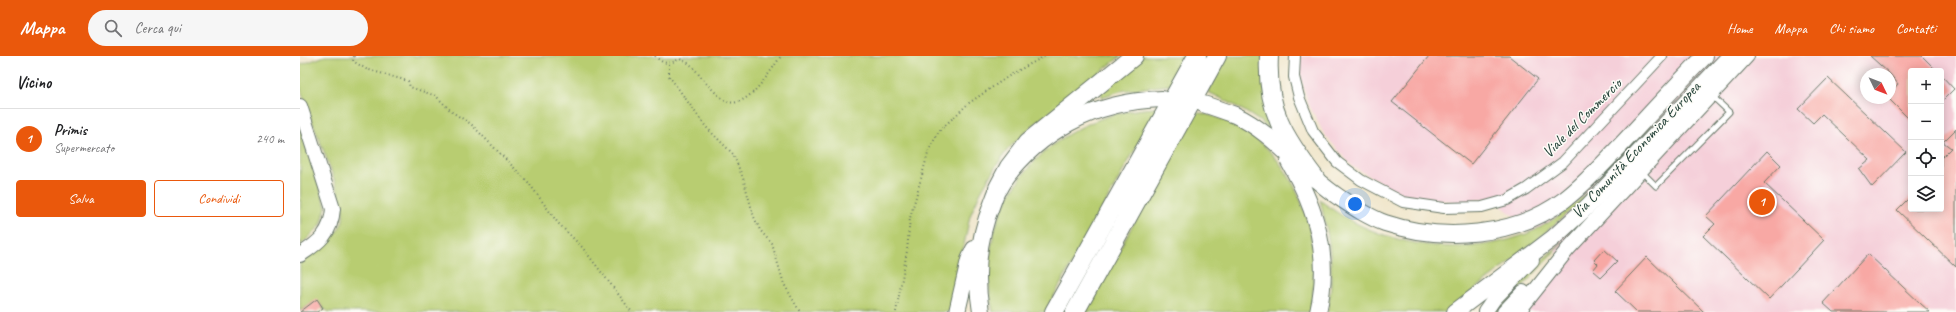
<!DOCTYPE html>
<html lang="it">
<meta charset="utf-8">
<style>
:root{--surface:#fff;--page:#f6f6f6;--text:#202124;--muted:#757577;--line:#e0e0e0;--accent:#ea580c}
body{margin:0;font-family:Caveat,sans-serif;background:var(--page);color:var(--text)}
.controls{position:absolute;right:12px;top:12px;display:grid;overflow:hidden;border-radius:4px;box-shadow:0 2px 10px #0003}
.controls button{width:36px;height:36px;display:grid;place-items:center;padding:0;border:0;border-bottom:1px solid var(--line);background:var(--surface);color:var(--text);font:20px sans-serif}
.compass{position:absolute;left:1560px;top:12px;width:36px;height:36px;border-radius:50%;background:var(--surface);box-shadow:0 2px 10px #0003;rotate:133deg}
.you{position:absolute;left:1055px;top:148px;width:14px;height:14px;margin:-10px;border:3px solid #fff;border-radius:50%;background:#1a73e8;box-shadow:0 0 0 6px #1a73e833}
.badge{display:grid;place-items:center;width:26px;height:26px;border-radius:50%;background:var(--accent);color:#fff;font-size:13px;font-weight:700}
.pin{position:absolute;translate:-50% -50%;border:2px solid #fff;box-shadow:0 1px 4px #0006}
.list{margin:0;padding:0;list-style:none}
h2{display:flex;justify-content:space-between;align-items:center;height:52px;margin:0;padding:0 16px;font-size:17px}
h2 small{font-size:13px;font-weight:400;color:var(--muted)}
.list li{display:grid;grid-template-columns:26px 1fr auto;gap:12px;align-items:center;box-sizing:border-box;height:60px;padding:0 16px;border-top:1px solid var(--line)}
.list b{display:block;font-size:15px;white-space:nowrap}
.list p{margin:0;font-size:13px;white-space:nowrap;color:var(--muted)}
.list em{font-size:13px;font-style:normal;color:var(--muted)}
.actions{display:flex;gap:8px;padding:12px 16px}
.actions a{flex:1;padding:9px 0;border:1px solid var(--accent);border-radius:4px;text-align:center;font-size:14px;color:var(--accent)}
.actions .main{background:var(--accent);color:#fff}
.icon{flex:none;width:22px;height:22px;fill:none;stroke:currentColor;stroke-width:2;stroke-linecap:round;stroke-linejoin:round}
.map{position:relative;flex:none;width:1656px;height:256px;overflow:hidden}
header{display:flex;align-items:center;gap:24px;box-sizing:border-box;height:56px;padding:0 20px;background:var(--accent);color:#fff}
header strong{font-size:19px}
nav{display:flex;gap:22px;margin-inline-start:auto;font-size:14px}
.search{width:280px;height:36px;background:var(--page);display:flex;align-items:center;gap:10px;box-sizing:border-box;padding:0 14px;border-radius:22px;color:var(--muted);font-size:15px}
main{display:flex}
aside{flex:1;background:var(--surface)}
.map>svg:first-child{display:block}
</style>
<header>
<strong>Mappa</strong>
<div class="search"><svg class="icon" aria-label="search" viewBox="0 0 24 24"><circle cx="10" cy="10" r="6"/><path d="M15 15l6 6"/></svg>Cerca qui</div>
<nav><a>Home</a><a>Mappa</a><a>Chi siamo</a><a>Contatti</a></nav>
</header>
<main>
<aside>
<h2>Vicino<small></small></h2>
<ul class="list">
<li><span class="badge">1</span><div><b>Primis</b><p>Supermercato</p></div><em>240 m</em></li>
</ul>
<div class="actions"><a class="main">Salva</a><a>Condividi</a></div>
</aside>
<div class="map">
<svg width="1656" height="256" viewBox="0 0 1656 256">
<rect width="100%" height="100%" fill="#fdfcf7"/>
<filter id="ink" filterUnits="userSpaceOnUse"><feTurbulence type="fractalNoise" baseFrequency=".025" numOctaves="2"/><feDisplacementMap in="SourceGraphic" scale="8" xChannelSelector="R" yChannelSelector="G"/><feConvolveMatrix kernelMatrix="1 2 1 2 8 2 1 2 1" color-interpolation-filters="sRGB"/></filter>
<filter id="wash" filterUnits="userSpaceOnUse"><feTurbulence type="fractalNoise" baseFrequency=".012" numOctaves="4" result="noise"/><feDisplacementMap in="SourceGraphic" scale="16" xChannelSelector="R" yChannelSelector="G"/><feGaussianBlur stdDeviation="0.9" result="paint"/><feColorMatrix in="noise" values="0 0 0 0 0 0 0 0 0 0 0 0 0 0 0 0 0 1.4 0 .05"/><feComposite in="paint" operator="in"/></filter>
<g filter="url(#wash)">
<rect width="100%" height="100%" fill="#efe4c7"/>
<path fill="#f5cfd9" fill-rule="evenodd" d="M1001,0H1656V256H1226L1267,205L1192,142L1158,146L1104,139L1053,111L1024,78L1008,47L1001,21ZM1611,15H1641V153H1611ZM1566,18H1590V42H1566Z"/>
<path fill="#b8cd71" stroke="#6c8552" d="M25,0H821L731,71L708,93L694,113L680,137L670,160L650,256H29L23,252L17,244L0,255V207C15,197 37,183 43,164C48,147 6,55 0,30C0,23 0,15 0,9Z
M841,0H886L870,29L820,35L802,41L801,34Z
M927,0H964L974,76C953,59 932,47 908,36Z
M858,52L745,256H693C669,148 751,55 858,52Z
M895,56C989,72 1027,171 1010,256H785Z
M0,73L26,151L21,169L1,189Z
M1335,88L1282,145L1218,200L1146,256H1027C1036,219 1029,180 1020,144C1075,189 1159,204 1226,178C1266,162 1305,119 1335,88Z
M1265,184L1199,256H1191L1225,219Z"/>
<g id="blocks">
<path fill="#f8a8a4" d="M1129,0H1209L1238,23L1171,108L1092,46Z
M1570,0H1622L1637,15H1611V65L1590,44V37L1598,28L1590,18Z
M1641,19L1654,33L1641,46Z
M1528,22L1606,96L1572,131L1559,113L1570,104L1522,58L1513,67L1498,53Z
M1656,73V211L1597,154L1611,140V153H1641V102L1651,92L1643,86Z
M1467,95L1481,109L1464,127L1524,184L1469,243L1403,180L1415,168L1406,160Z
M1304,193L1317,205L1301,221L1293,214L1298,208L1294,204Z
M1568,198L1620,247L1630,256H1533L1523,247Z
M1347,201L1404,256H1337L1315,235Z
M17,243L23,252L17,256H0Z"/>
</g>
</g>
<g filter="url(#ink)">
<use href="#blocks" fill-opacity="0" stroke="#687767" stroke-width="1"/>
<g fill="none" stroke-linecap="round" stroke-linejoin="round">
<defs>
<path id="lane" d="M1341,115L1356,130L1429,56L1411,39"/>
<path id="street" d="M995,0L994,21L999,41L1013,75L1037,106L1061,124L1103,146L1144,152L1182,151L1207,144L1226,133L1263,106L1362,0"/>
<path id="secondary" d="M0,50L33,153C31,177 20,186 0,199
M1185,256L1194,243L1232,204
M1204,256L1223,236
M1218,256L1268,193L1447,0"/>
<path id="primary" d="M903,48C913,51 924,55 935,59C974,77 1001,116 1037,140C1052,150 1068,161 1085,167C1142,186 1215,181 1264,144C1285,128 1303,108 1321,89C1349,59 1376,29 1405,0
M989,106C1017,154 1031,201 1018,256
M657,256L669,204L674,193
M681,256C675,220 678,182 692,148C694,143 696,136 699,131C737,75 795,45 862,43
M1155,256L1253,182L1288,150L1430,0"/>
<path id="highway" d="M969,0C966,54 984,81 1015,122
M698,132L709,111L728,86L834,0
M754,256L897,0
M775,256L917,0"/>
</defs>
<use href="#lane" stroke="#687767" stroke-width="7"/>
<use href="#street" stroke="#687767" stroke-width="12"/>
<use href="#secondary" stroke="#687767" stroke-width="16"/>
<use href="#primary" stroke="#687767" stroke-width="18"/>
<use href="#highway" stroke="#687767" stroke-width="20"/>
<path stroke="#687767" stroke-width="2" stroke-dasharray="1 3" stroke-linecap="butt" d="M54,0L53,5L66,13L108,25L110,31L136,40L152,56L171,68L228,126L258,167L282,191L332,256
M355,0C363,9 369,8 380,3C397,10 394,15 406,27C411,32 420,42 426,45C447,55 471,14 481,0
M369,8V20L406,71L433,98L443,122L454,161L460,174L472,188L484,228L500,256
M596,256L607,195L610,162L629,94L639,75L669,47L712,18L745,0"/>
<use href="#lane" stroke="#fff" stroke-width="5"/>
<use href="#street" stroke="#fff" stroke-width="10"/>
<use href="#secondary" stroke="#fff" stroke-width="14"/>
<use href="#primary" stroke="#fff" stroke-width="16"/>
<use href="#highway" stroke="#fff" stroke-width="18"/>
</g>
</g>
<g text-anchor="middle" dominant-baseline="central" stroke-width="3" stroke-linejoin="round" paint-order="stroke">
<g font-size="16" fill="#1f3d34" stroke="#fdfcf7">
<text transform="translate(1282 62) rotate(-45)">Viale del Commercio</text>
<text transform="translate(1336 94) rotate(-47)">Via Comunità Economica Europea</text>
</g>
</g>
</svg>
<div class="controls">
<button>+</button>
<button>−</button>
<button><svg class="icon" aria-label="locate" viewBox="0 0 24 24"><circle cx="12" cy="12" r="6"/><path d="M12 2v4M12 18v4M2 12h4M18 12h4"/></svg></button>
<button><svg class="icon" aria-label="layers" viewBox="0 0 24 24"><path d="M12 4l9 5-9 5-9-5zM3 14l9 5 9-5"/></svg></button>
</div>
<svg class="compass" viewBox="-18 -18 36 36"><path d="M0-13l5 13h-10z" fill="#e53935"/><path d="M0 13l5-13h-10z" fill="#757577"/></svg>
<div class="you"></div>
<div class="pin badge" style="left:1462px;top:146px">1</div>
</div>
</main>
